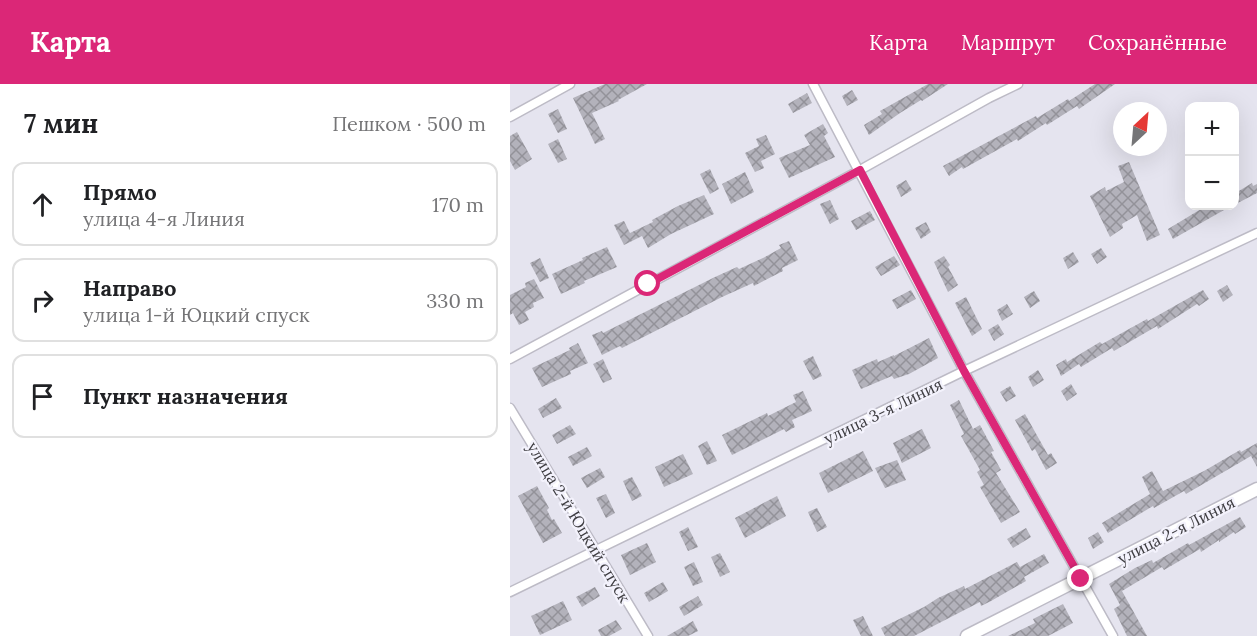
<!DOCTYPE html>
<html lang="ru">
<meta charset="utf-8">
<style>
:root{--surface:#fff;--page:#f2f2f2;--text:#202124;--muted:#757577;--line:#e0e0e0;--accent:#db2777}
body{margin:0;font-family:Lora,serif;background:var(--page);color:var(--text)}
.controls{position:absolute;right:18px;top:18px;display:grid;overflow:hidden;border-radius:12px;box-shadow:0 6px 24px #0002}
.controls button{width:54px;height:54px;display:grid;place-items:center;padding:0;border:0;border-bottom:2px solid var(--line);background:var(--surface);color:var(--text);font:30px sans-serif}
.compass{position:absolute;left:603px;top:18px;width:54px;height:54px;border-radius:50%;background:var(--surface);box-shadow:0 6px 24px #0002;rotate:26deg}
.stop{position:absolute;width:18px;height:18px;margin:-14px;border:4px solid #db2777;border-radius:50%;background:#fff}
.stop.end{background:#db2777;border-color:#fff;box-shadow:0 2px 6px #0008}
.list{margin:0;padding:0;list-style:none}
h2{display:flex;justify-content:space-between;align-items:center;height:78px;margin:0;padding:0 24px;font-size:26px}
h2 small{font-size:20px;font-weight:400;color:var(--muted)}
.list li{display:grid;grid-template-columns:39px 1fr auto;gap:18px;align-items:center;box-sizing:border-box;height:84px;margin:0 12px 12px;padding:0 12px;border:2px solid var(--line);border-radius:12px}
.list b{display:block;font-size:22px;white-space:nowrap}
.list p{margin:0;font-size:20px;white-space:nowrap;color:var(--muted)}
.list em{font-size:20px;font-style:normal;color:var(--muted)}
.icon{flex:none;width:33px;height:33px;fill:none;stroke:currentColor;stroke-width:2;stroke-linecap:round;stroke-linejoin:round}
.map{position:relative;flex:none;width:747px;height:552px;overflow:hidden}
header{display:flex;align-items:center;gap:36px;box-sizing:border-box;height:84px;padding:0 30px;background:var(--accent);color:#fff}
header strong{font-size:28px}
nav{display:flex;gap:33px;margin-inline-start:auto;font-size:21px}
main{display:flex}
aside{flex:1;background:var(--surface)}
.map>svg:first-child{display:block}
</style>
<header>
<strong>Карта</strong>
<nav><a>Карта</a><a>Маршрут</a><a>Сохранённые</a></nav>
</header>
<main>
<aside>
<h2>7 мин<small>Пешком · 500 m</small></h2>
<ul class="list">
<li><svg class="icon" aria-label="ahead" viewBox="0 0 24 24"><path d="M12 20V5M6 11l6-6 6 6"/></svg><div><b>Прямо</b><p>улица 4-я Линия</p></div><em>170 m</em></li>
<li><svg class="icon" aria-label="right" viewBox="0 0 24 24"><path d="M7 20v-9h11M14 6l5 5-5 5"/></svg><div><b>Направо</b><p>улица 1-й Юцкий спуск</p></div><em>330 m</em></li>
<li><svg class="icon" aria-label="arrive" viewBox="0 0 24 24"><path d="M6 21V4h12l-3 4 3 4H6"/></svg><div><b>Пункт назначения</b></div></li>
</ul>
</aside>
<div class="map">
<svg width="747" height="552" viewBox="0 0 747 552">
<defs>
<pattern id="building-cross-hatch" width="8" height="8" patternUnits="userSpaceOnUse" patternTransform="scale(1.5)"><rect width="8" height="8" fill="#b3b2bb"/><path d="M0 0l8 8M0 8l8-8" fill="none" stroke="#939299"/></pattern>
</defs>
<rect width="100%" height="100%" fill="#e5e4ef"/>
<path fill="url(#building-cross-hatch)" d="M95,0H137L108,16L109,17L82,29L95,55L85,60L63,14Z
M418,0H438L412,17L411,16L390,29L359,51L354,41L372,30L370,27Z
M585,0H605L569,25L567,22L537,41L536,39L508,57L507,55L453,85L452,83L439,92L433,82L526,32L527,34L558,15L559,17Z
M342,6L348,16L337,22L332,12Z
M297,9L302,19L283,29L278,20Z
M48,25L57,45L48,49L38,30Z
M313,40L318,49L314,52L325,73L279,94L269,74L300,61L294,51Z
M7,48L22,75L5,86L0,77V52Z
M256,51L265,70L251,77L254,84L245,88L235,69L249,62L246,55Z
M48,55L57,75L48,79L38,60Z
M619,78L650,151L637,157L627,131L612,140L613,144L600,153L580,112L595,103L596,107L614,98L608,82Z
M200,85L209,105L200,110L190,90Z
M235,88L244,108L221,120L212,100Z
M396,96L402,106L391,113L386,102Z
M742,99L743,102L747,100V109L724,121V110Z
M194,111L204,130L161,150L138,164L132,152L114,161L104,141L114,137L120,149L143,138L142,136L168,122Z
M320,116L329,135L320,140L310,120Z
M696,122H721L663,155L658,145Z
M360,127L365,136L346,146L341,137Z
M416,138L421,148L411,155L405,144Z
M279,157L288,176L272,184L273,187L244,202L243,199L212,213L112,264L110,262L92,271L82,251L92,247L93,249L205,193L227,183L229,185L255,173L271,164L269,161Z
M97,163L107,183L74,197L75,199L51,210L42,190L73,176L72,174Z
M591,164L597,173L587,180L581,170Z
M563,168L569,178L558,185L553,174Z
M384,172L390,181L371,192L365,183Z
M434,172L440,181L438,183L448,201L438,208L424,178Z
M30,174L39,194L30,198L20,179Z
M24,195L34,214L23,219L24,223L15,228L19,236L9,241L3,229L0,231V211L16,203L15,199Z
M717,201L723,211L713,218L707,207Z
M401,206L406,215L387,225L382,216Z
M693,206L699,215L689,222L687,220L648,245L647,242L604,267L602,264L571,283L569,280L551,292L546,281L556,275L557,278L590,258L592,260L637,235L638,237Z
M524,207L530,217L520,224L514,213Z
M456,213L472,245L462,252L445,219Z
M497,220L503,230L492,237L487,226Z
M488,240L494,250L484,257L478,246Z
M419,254L428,274L399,290L384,295L382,292L351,305L342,286L367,275L368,278L384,271V272Z
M68,259L78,279L60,287L61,290L32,303L22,284L60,266L59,264Z
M303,272L312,292L303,296L293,277Z
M93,275L102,295L93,299L83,280Z
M528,286L534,296L523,303L518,293Z
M561,300L567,310L557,317L551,307Z
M500,302L506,312L496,318L490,308Z
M293,307L302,327L282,336L285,343L276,348L274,345L222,371L212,351L257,329L258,332L286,318L283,311Z
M46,314L52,324L33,334L28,325Z
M449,316L463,345L470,341L484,367L481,368L491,386L486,389L510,428L491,439L470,403L474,401L467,388L470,386L451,352L454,350L440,321Z
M515,330L538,371L541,369L547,379L536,386L525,365L522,367L505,336Z
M60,341L66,350L47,360L42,351Z
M412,345L421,364L392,379L383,359Z
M197,357L207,377L197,381L188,362Z
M747,359V383L741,372L676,410L674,407L644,424L643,422L598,449L592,439L640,410L632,393L642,387L653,407L694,387L730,366L731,368Z
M77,363L82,372L63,382L58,373Z
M353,367L363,387L318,409L309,389Z
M173,370L183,390L154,403L145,383Z
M387,376L396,396L375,404L365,384Z
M90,384L95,393L77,404L71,394Z
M122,393L132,412L122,417L113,397Z
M27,402L39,424L37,426L42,436L44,435L52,449L33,459L8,412Z
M96,410L105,429L96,434L86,414Z
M267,412L276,432L235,454L225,434Z
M307,424L317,443L307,448L298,428Z
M730,433L736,443L725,450L724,448L709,458V456L691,468L690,465L654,486L652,483L612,507L637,552H617L604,525L610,521L599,500L625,484L642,476L643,479L678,459L679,461Z
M178,443L188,463L178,467L169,448Z
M516,444L521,453L503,464L497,455Z
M588,448L594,458L583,465L578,454Z
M137,459L146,478L120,491L111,471Z
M210,469L220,488L210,493L201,473Z
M534,470L539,479L514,493L516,497L481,517L471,522L470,518L404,552H375L371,544L414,523L428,514L454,502L455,505L507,478L510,483Z
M184,478L193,498L183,502L174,483Z
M153,498L158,507L139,518L134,509Z
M85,503L90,512L72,523L66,513Z
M188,512L193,521L174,532L169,523Z
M53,517L62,536L30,551L21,532Z
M553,520L563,539L538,552H498L525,539L523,535Z
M353,532L363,552H351L343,536Z
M106,536L112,545L99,552H91L88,546Z
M183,537L188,547L178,552H157Z"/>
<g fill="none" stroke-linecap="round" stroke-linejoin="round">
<defs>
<path id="street" d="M303,0L454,287L603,552
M0,33L60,0
M0,275L350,86L479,14L508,0
M0,324L138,552
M0,508L454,287L747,149"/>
<path id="secondary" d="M457,552L747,405"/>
</defs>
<use href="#street" stroke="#bdbbc6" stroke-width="11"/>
<use href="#secondary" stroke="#bdbbc6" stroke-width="15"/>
<use href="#street" stroke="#fff" stroke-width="8"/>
<use href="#secondary" stroke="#fff" stroke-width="12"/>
</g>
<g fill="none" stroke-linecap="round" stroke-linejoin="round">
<path stroke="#db2777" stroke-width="8" d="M138,200L350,86L454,287L571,495"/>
</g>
<g text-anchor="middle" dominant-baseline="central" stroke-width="4.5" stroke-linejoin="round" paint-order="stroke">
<g font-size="16" fill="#3d3c40" stroke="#f3f2fc">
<text transform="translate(373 327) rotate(-26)">улица 3-я Линия</text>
<text transform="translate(69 438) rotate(59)">улица 2-й Юцкий спуск</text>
<text transform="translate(666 446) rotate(-27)">улица 2-я Линия</text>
</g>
</g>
</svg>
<div class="controls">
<button>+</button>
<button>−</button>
</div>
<svg class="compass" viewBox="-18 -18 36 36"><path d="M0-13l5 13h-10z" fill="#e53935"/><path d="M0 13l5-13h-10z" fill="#757577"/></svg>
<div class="stop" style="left:138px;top:200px"></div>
<div class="stop end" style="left:571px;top:495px"></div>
</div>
</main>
